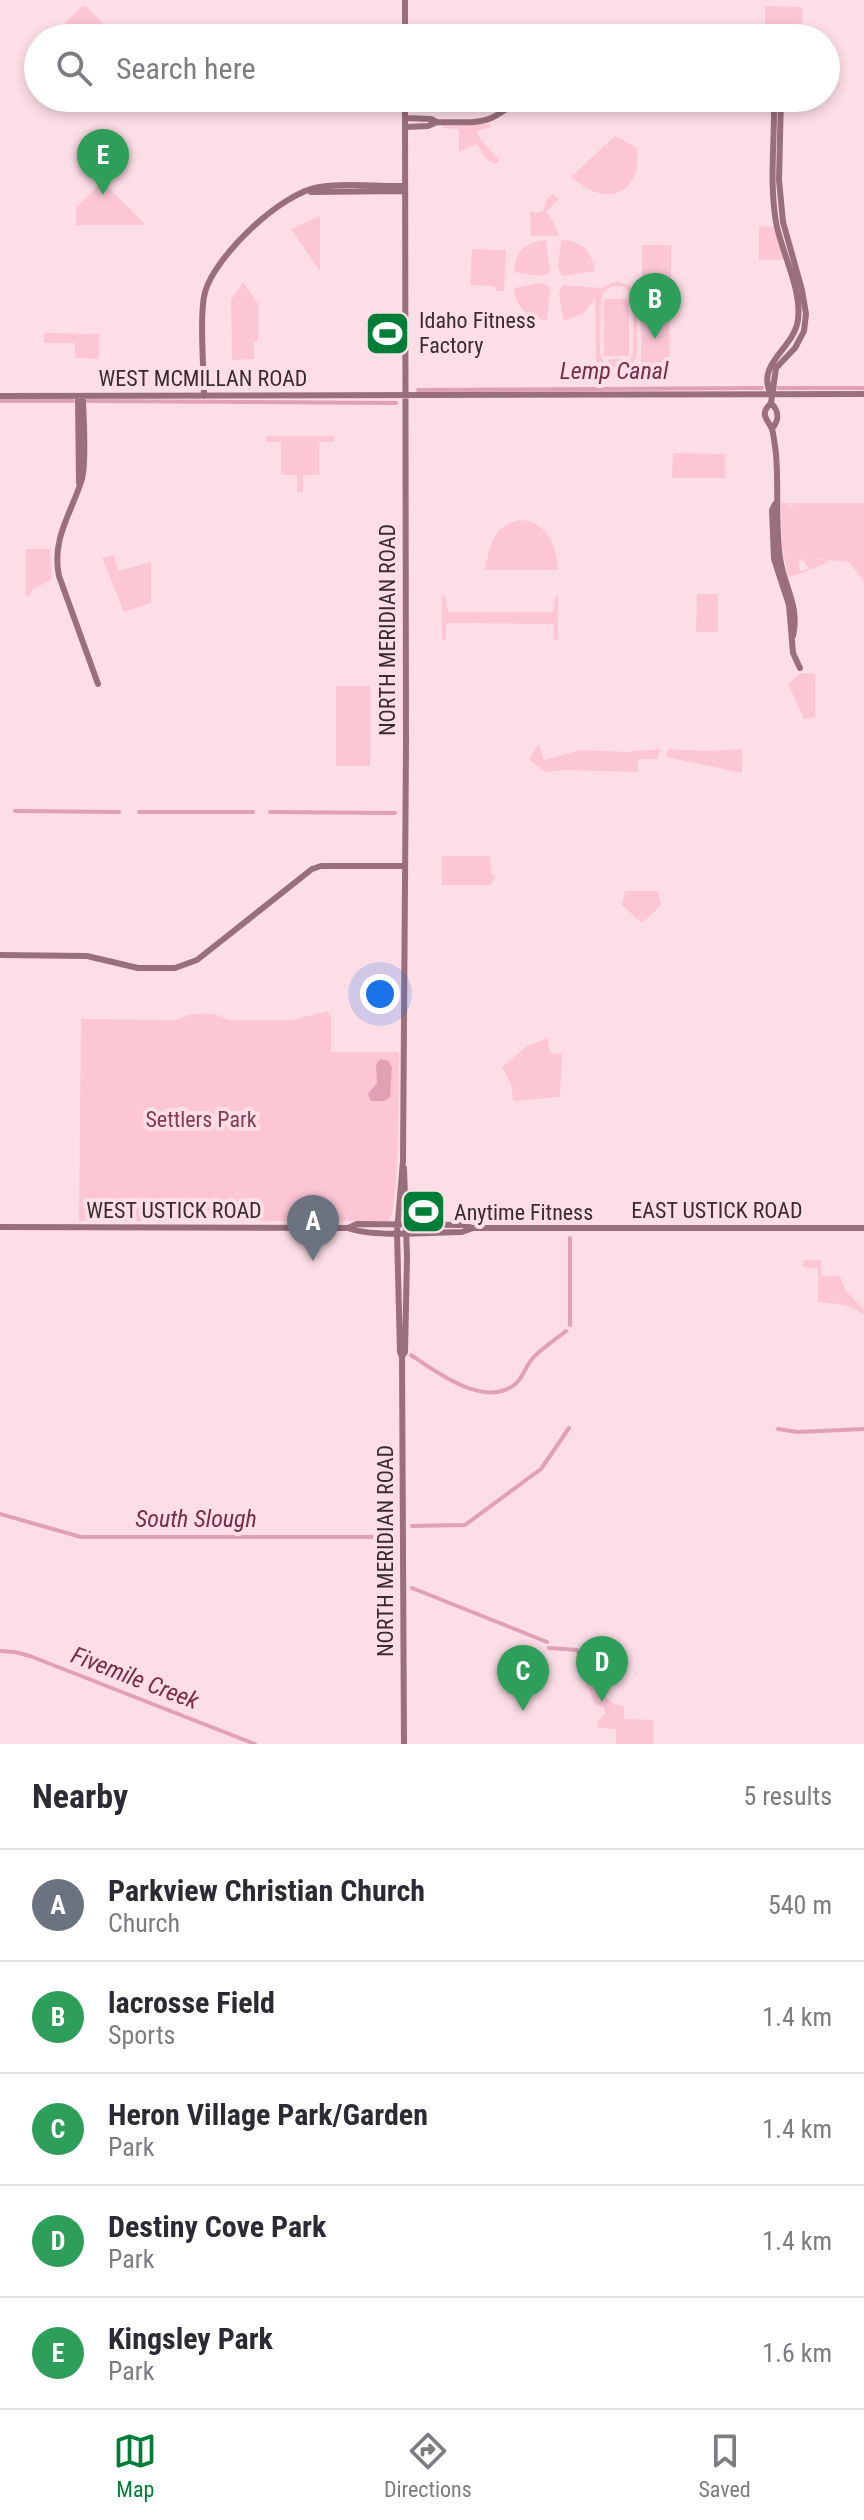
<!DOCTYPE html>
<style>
:root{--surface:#fff;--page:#f7f7f7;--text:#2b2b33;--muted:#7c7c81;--line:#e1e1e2;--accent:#007e37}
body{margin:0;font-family:"Roboto Condensed",sans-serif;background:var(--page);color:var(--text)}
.you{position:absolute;left:380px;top:994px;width:28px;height:28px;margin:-20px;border:6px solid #fff;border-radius:50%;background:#1a73e8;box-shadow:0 0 0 12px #1a73e833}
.badge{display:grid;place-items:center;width:52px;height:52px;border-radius:50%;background:var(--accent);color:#fff;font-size:26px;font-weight:700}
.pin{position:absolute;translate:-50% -66px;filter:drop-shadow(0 2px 4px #0008)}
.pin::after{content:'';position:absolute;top:42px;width:28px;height:24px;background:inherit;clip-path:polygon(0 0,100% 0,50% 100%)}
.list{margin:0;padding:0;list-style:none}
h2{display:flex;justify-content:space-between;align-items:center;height:104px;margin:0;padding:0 32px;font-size:34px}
h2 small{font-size:26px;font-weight:400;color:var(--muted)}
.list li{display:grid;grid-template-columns:52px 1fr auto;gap:24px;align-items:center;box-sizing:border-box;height:112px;padding:0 32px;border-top:2px solid var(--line)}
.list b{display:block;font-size:30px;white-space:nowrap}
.list p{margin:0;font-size:26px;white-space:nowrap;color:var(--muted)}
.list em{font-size:26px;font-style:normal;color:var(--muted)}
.icon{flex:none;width:44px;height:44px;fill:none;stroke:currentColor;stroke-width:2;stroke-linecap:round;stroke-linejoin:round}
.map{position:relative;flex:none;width:864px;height:1744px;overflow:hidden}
.search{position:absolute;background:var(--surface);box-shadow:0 4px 12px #0003;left:24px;right:24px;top:24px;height:88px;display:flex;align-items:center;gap:20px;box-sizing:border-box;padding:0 28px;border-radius:44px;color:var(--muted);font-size:30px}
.sheet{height:664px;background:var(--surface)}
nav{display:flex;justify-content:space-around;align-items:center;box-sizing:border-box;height:112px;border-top:2px solid var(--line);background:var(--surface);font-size:22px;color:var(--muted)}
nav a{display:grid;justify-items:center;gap:4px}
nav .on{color:var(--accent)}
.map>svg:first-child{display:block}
</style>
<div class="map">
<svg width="864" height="1744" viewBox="0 0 864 1744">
<rect width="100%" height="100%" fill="#fedee6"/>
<path fill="#fcc6d5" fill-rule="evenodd" d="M82,6L87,7L113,34V38H49Z
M765,6L802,7V38H765Z
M489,124L491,127L477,131L479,138L499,160V162L494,164L487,160L476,144L459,152V129L441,128L443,126Z
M615,136L637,148C637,157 638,166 635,174C623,205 589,196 572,176Z
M103,181V182L146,225H76V208Z
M552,194L559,199L546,212L552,219L559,236H531L530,211L536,213L543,211L547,199Z
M320,216V271L291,229Z
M759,226L775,227L783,258L780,260H759Z
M546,240L550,273L540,276L514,272C514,252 527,241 546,240Z
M561,240C581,240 592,252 595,271L562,276L558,267Z
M642,245H671V289H642Z
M472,249L506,250L504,291H496L494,286L470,285Z
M617,281L631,287L637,297V355L630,369L615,374L601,367L596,369L595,298L583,314L564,321L559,295L562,285L601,288ZM612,286L624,287L630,293L633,302V353L627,366L624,359H609L606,366L600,354L601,299L605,291Z
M243,282L258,304V341L254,342V359L232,360L231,300Z
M541,283L550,287L547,320C527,319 516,307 514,288Z
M604,299H629V356H604Z
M669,313L670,365H641V314Z
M44,333L99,334V359L75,358V343H44Z
M266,436H334V442H319V475H303V492H297V475H281V442H266Z
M673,453L725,454V478H672Z
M781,503H791L786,511L794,503H864V581L849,562L792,556L788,553L789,555L830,561L810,570L803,560L798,561L800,571L807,569L808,571L788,577L782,545Z
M522,520C547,522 557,548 558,570H485C490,546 493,523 522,520Z
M26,549H50L52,579L32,590L29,596L26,595Z
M114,555L118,571L151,562V603L124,612L102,558Z
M697,594H718V632H696Z
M445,595L448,612H553L556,595L558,597V639L555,641L553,624L446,623L445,641L442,639V596Z
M801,673L815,674V717L804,719L788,684Z
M336,686H370V766H336Z
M539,744L544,760L581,750L625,752L661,749L657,759H638V772L565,770L545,772L529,759Z
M668,749L706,751L742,749V773L666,757Z
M442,856H490L491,873L495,877L491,885H442Z
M625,891H658L661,905L642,923L622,905Z
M327,1011L331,1016V1052H399C398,1080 400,1206 389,1221H79L81,1019L177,1020C190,1012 214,1011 228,1020H293Z
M548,1038L550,1053L562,1054L560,1097L513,1101L511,1084L502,1067L527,1046Z
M804,1260H821V1276H840L845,1290L864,1310V1314L844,1305L818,1302V1268L802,1267Z
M585,1660C594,1677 603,1706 624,1706V1719L653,1720V1744H616V1729L598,1728V1721L605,1714L604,1707L595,1704L593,1700L581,1670Z"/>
<path fill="#e0a1b4" d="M380,1059L388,1061L392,1067L390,1097L384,1101H371L368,1094L377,1083L376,1065Z"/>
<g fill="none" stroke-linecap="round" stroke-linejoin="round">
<path stroke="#e0a1b4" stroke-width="4" d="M778,388H864
M418,390L762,388
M0,401H73
M88,401L396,403
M15,811L119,812
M139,812H253
M270,812L395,813
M570,1325V1238
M411,1355C436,1372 484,1408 514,1385C523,1379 525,1367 532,1359C541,1349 555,1340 566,1331
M778,1429L798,1432L864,1429
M0,1514L81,1537H395
M412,1526L465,1525L541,1469L569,1428
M412,1588L547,1642
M549,1648L577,1650L580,1656
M0,1651L15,1652L30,1656L255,1744"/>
<path stroke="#986f7b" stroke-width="6" d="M405,0V38
M405,118L431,119L437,122C480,122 487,127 520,98
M405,127L428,126L437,122
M311,192L405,191
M771,395C755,362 795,349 798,319C802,290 781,251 776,222C769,181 775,139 774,98
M0,396L864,394
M78,396L79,483
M83,396C83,418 87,459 82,479C72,512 51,539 59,576L98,684
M204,396C204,370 199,315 205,292C216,255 281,193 319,187C346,182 378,187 405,186
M771,403C759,415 767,418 772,429C774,436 775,447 776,454C779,488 775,524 780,558C784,587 800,606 793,636
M772,429C779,420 780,412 771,403L776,368L795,348L804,331L806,314L802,290L783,222L779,180L781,98
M775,504L772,510L774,559L789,605L793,653L800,668
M0,955L87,956L138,968H175L197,960L312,869L321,866H405
M0,1227L348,1228L357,1224L463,1225L473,1228H864
M348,1228C374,1238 433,1232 462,1232L473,1228
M402,1357L400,1352L397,1232L403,1161L406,744L405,98
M404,1744L402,1357L405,1352L407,1257L404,1168"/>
</g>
<defs>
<symbol id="stadium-square" viewBox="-11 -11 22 22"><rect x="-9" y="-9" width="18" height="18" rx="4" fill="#007e37" stroke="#fedee6"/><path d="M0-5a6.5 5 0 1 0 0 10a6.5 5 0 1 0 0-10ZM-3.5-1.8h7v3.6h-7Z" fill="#fff"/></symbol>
</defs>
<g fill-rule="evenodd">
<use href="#stadium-square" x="362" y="308" width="51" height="51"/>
<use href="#stadium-square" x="398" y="1186" width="51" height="51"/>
</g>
<g text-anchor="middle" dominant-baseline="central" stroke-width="8" stroke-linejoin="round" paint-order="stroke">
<g font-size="22" fill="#3a2b2f" stroke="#fedee6" text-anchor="start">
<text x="419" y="320">Idaho Fitness<tspan x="419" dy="25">Factory</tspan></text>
<text x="454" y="1212">Anytime Fitness</text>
</g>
<g font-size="22" fill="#3a2b2f" stroke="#fedee6">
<text x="203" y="378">WEST MCMILLAN ROAD</text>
<text transform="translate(387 630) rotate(-90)">NORTH MERIDIAN ROAD</text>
<text x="174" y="1210">WEST USTICK ROAD</text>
<text x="717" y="1210">EAST USTICK ROAD</text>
<text transform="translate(385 1551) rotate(-90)">NORTH MERIDIAN ROAD</text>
</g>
<g font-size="22" fill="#853954" stroke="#fedee6">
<text x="201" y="1119">Settlers Park</text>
</g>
<g font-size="24" font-style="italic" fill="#772d48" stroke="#fedee6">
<text x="614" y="371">Lemp Canal</text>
<text x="196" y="1519">South Slough</text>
<text transform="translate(135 1678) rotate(21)">Fivemile Creek</text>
</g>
</g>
</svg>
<div class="you"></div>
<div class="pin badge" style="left:313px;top:1261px;background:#6b7280">A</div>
<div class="pin badge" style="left:655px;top:339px;background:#2e9e5b">B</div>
<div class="pin badge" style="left:523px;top:1711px;background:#2e9e5b">C</div>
<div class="pin badge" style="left:602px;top:1702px;background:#2e9e5b">D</div>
<div class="pin badge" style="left:103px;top:195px;background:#2e9e5b">E</div>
<div class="search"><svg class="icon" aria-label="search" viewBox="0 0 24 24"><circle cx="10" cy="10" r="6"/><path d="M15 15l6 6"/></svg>Search here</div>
</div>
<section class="sheet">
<h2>Nearby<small>5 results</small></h2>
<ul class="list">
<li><span class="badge" style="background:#6b7280">A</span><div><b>Parkview Christian Church</b><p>Church</p></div><em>540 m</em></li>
<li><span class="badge" style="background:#2e9e5b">B</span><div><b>lacrosse Field</b><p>Sports</p></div><em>1.4 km</em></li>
<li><span class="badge" style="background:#2e9e5b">C</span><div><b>Heron Village Park/Garden</b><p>Park</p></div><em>1.4 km</em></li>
<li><span class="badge" style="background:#2e9e5b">D</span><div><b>Destiny Cove Park</b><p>Park</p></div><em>1.4 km</em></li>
<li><span class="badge" style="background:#2e9e5b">E</span><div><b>Kingsley Park</b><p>Park</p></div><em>1.6 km</em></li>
</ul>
</section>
<nav>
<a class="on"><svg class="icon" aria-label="map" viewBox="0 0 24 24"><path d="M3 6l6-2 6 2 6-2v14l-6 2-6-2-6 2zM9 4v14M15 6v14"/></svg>Map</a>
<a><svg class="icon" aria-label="directions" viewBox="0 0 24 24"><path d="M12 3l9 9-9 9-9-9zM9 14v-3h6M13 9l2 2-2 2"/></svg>Directions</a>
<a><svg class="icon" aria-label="saved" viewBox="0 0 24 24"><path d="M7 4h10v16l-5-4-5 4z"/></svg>Saved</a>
</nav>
